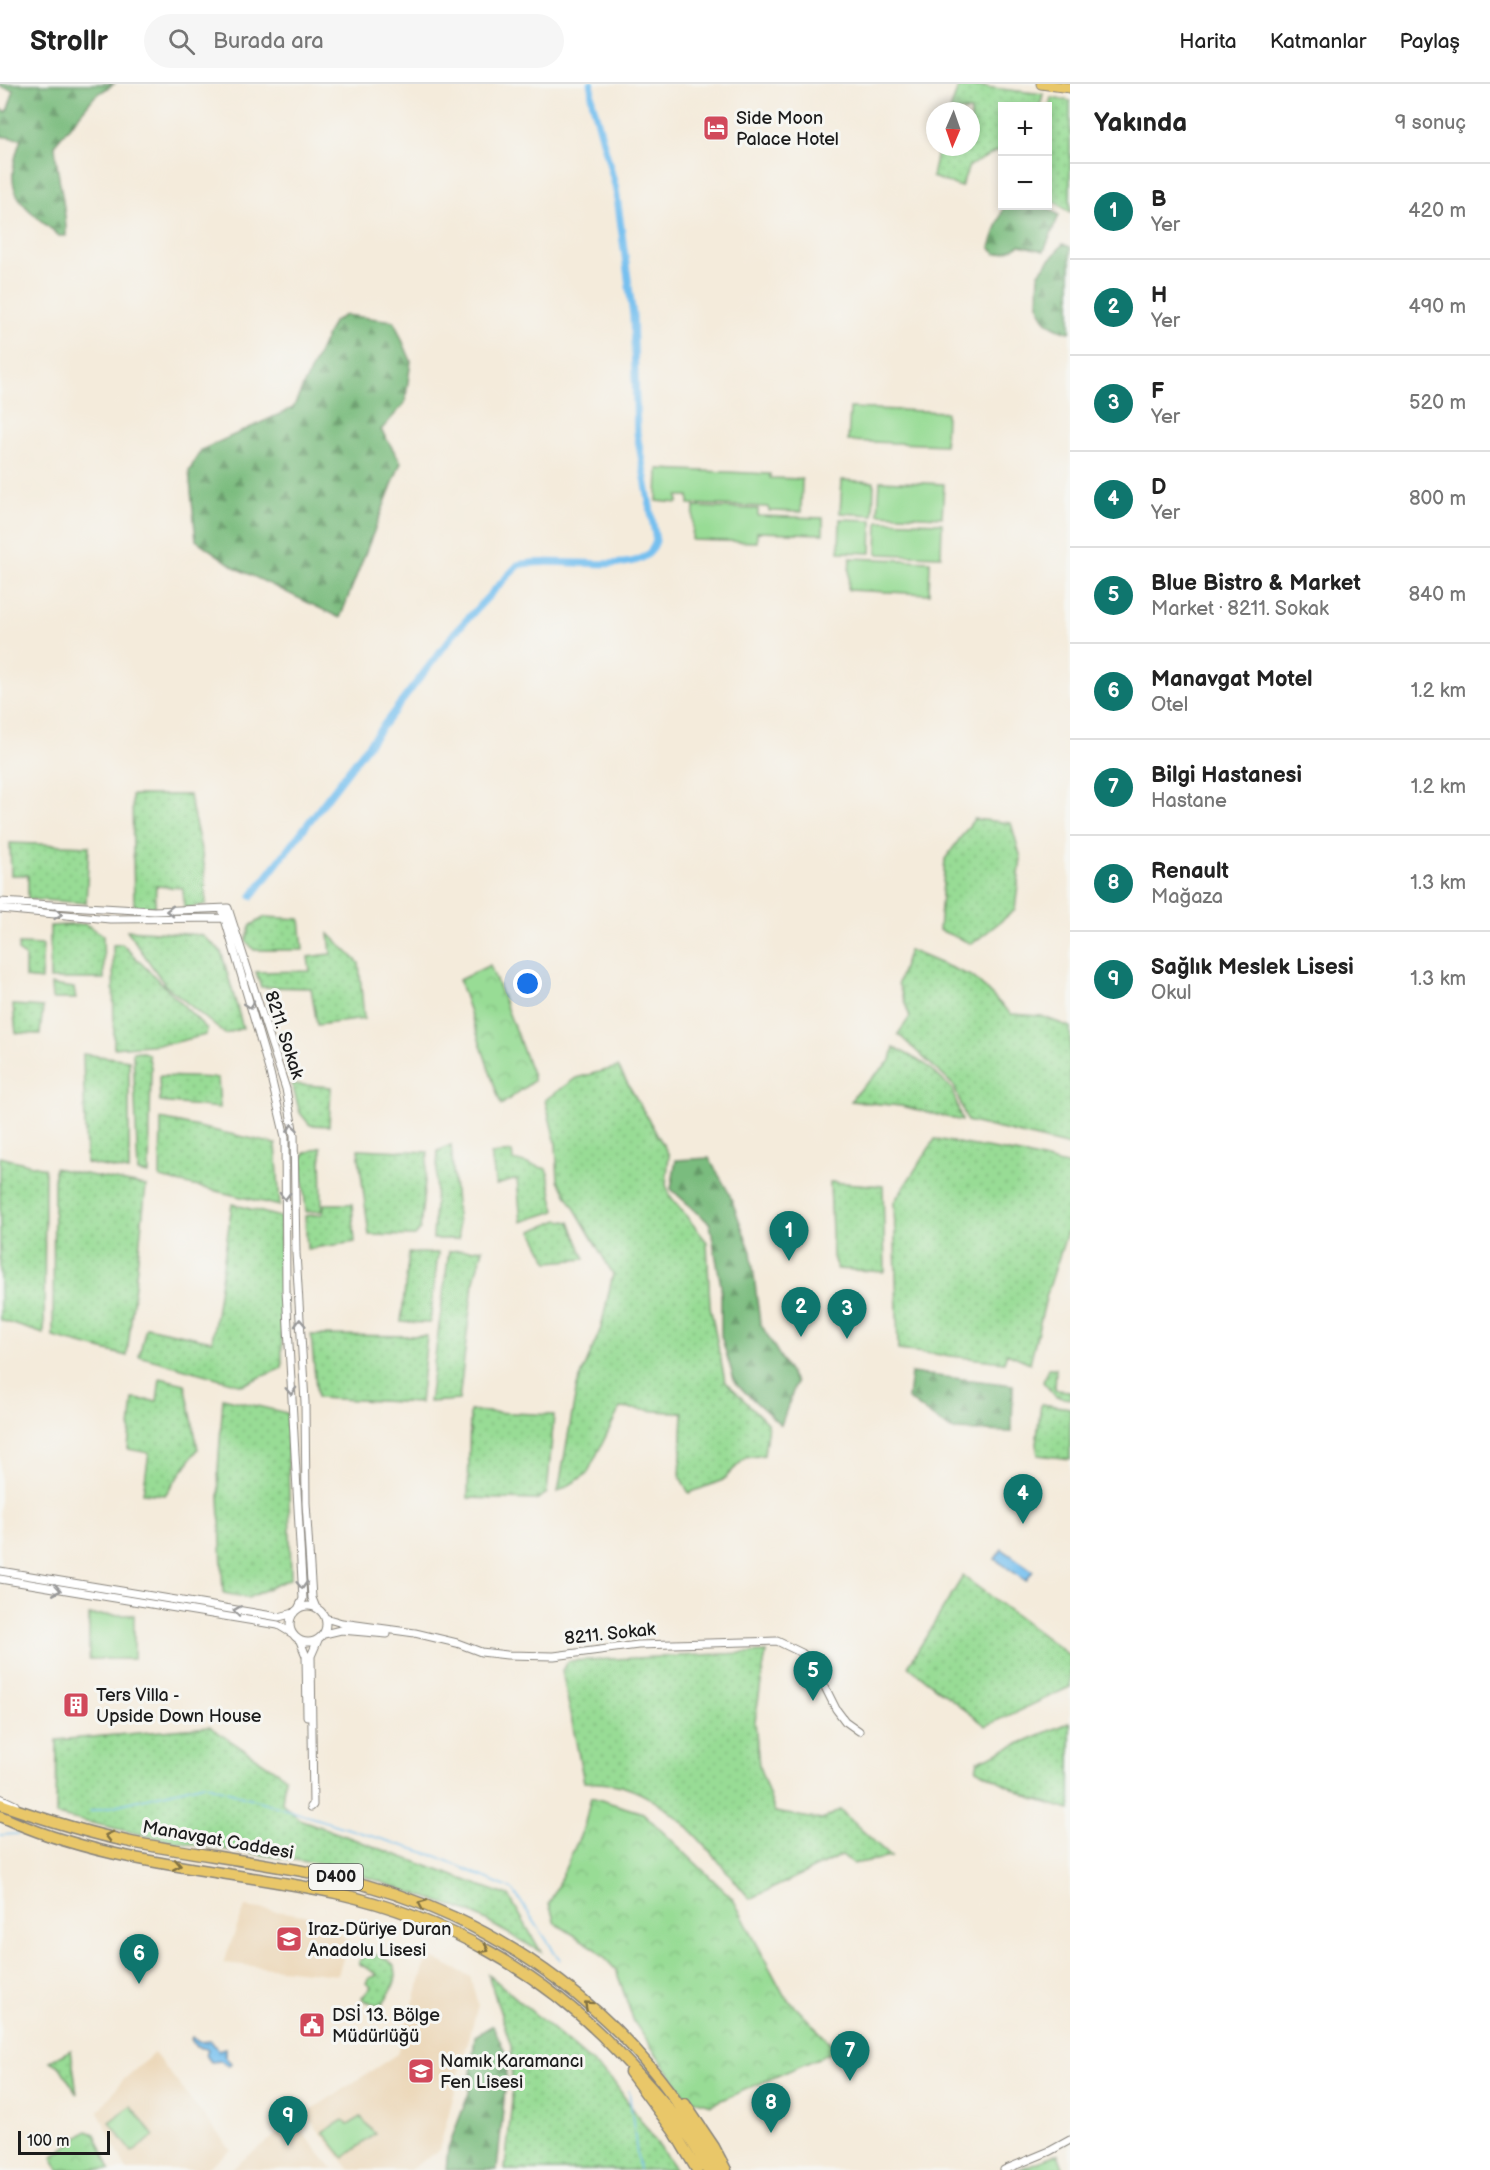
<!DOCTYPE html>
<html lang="tr">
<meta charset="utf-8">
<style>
:root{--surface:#fff;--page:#f6f6f6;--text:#222;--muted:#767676;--line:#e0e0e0;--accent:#0f766e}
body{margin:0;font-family:"Balsamiq Sans",sans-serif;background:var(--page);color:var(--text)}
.controls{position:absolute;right:18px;top:18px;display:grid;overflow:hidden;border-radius:0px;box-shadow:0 3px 9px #0003}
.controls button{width:54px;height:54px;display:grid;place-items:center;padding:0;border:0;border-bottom:2px solid var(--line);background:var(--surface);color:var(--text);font:30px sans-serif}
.compass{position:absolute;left:926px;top:18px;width:54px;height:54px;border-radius:50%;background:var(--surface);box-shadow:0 3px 9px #0003;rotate:182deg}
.scale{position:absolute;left:18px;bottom:15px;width:92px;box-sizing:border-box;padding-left:6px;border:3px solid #1c1c1c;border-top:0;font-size:16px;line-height:21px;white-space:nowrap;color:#1c1c1c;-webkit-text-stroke:4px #f6f6f2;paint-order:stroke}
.you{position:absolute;left:528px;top:900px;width:21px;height:21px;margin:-15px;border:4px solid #fff;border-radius:50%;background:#1a73e8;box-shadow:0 0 0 9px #1a73e833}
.badge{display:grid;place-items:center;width:39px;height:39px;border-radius:50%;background:var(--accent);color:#fff;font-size:20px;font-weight:700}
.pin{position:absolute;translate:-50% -50px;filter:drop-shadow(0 2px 3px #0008)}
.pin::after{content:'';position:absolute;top:32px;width:21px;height:18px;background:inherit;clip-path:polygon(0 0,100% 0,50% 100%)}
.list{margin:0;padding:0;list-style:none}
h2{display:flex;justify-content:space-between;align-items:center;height:78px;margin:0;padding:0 24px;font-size:26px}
h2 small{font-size:20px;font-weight:400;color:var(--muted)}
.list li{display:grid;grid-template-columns:39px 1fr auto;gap:18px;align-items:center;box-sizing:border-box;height:96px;padding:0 24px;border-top:2px solid var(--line)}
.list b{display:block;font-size:22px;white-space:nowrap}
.list p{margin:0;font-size:20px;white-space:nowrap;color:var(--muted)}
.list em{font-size:20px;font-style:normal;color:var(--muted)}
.icon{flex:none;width:33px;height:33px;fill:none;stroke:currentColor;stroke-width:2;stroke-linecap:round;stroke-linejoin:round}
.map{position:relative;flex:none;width:1070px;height:2086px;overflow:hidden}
header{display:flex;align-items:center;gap:36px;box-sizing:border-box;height:84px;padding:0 30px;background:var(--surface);border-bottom:2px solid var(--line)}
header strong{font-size:28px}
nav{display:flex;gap:33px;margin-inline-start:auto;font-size:21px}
.search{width:420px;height:54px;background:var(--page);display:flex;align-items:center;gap:15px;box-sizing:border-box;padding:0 21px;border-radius:33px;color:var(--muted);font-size:22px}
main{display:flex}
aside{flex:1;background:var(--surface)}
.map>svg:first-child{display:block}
</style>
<header>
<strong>Strollr</strong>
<div class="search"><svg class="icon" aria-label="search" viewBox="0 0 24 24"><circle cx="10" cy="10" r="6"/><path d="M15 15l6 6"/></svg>Burada ara</div>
<nav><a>Harita</a><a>Katmanlar</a><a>Paylaş</a></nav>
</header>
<main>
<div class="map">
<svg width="1070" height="2086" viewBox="0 0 1070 2086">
<defs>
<pattern id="grass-dots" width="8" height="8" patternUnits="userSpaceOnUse" patternTransform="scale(1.5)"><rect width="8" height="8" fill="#98dc95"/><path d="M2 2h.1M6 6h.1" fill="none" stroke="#82bc80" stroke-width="1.8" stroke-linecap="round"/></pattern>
<pattern id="forest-firs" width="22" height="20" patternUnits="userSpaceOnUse" patternTransform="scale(1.5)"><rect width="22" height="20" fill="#7abc7e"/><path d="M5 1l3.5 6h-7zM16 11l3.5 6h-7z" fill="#639866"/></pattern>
<pattern id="park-crowns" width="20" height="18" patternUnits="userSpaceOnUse" patternTransform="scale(1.5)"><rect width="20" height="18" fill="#98dc95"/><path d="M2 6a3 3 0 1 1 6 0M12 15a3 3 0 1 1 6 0" fill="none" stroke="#82bc80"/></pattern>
<pattern id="garden-furrows" width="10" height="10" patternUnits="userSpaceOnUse" patternTransform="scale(1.5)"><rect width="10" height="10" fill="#98dc95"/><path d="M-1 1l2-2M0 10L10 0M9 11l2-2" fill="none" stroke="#82bc80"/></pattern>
<pattern id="water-ripples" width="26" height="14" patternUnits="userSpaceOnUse" patternTransform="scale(1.5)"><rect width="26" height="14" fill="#76c0ef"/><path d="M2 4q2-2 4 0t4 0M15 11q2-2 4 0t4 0" fill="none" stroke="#66a4cc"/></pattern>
</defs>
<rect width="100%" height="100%" fill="#f6f6f2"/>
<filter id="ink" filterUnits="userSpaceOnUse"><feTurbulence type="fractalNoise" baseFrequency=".0167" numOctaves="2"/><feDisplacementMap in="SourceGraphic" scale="12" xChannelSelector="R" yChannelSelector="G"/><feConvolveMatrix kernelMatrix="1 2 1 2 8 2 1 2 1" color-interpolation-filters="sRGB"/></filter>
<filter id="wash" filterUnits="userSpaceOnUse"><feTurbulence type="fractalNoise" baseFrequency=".008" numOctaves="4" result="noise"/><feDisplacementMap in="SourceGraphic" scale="24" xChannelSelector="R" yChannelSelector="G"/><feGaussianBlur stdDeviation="1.35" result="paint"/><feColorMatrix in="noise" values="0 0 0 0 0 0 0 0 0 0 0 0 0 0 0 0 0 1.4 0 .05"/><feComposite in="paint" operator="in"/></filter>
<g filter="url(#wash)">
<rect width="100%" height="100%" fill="#f4ebdb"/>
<path fill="#ecd8ba" d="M245,1823L305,1831L334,1843L348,1858L338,1891L223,1879Z
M428,1872L470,1892L478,1921L439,2066L410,2086H350L305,2030L397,1970Z
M154,1969L231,2066L204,2086H127L98,2028L122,1997Z
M293,2038L334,2086L231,2085Z"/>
<path fill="url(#grass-dots)" stroke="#5a7c58" stroke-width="1.5" d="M959,0L1043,10L1040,22H1002V71L997,67L969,82L961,103L932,93L938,63H971V27H950Z
M1051,14L1070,17V129L1048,112V28Z
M132,711H189L204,779L206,821L184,824L183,804L156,802L155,823L134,822Z
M974,735L1011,739L1021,774L1015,826L972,860L939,846L945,775Z
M10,759L89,762L86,819L28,815V791H11Z
M265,833L300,835L303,866H254L246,857L250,842Z
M85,840L103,851L104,895H50V842Z
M127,846L202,851L221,867L243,944L225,950L165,901Z
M329,850L359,879L364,935L317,941L311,904L261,903L256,888L310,887L308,873L331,870Z
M19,860L43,861L41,896L25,894V872L18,867Z
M122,860L207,945L206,951L172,959L114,964L113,861Z
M909,866L973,893L1011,930L1041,932L1070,943V1062L967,1037L954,1002L898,950L910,933L898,899Z
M51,901L74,904L76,915H52Z
M13,921L43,923L40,950L16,949Z
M894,963L925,980L952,1005L962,1037L901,1022L851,1017L855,1010L891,976Z
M140,967L148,970L151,983L149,1090L138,1088L133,968Z
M83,970L129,976V1087L86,1079Z
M618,983L669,1071L666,1101L671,1113L707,1158L710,1222L725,1297L768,1340L764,1371L745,1374L723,1396L689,1409L680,1393L683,1329L620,1324L587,1390L558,1408L577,1302L601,1244L613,1190L558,1096L556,1060L545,1016L576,994Z
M159,992L218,994L220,1024L160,1018Z
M292,1000L331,1003L329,1042L310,1041L300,1029Z
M161,1035L276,1060L280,1122L160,1094Z
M935,1055L1026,1071L1070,1082V1139L1047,1210L1030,1279L1007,1269L1004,1278L898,1266L894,1118Z
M451,1061L459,1155H433L438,1067Z
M321,1063L322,1127L306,1128L301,1076L305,1069Z
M358,1065L428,1068L420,1146L415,1152L369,1151Z
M512,1068L513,1076L547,1085L555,1127L521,1138L517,1095L496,1101L491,1070Z
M0,1073L45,1084L44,1250L0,1236Z
M54,1084L146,1102L127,1272L53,1253Z
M830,1098L883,1102L885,1188L837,1185L833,1173Z
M232,1120L280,1133L282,1284L242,1301L139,1272L146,1243L212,1257Z
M324,1120H352L355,1158L307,1165L305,1132L323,1130Z
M559,1136L570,1138L585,1175L548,1178L532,1147Z
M483,1165L473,1200L459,1316L429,1318L449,1167Z
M409,1169H438L430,1239L401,1238Z
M311,1251L427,1252L420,1319L317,1314Z
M160,1294L185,1300L198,1365L165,1411L143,1409L149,1369L128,1365L133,1315L157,1317Z
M223,1314L287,1329L291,1494L248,1514L223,1509L218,1386Z
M1041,1320L1070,1324V1375L1038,1371L1036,1360Z
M470,1327L554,1331L547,1409L536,1416L468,1414Z
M963,1492L1070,1572V1603L986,1642L908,1582Z
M766,1568L755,1637L759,1682L775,1728L822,1736L840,1726L891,1773L853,1780L842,1771L750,1815C713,1772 675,1715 617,1701C606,1699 595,1699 584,1698L562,1587L568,1577Z
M1070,1638V1726L1034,1715L976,1685L978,1677Z
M210,1643L285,1693L282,1719L299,1735L509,1812L541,1868L472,1829L334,1782L170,1757L56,1731L57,1656Z
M380,1871C384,1875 389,1876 392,1880C403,1892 389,1911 381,1921L365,1917L362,1914L371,1903L366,1899L369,1894L378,1891L360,1880L359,1877L365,1872Z
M488,1890L613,1997L676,2086H505L512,2016L511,1962Z
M71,1966L77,2010L60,1983L50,1977Z"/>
<path fill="url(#forest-firs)" stroke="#4b6c4d" stroke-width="1.5" d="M0,0H114L95,12L55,60C56,92 67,121 66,152H59C19,117 1,111 21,55L0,52V25L7,28L14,6L0,3Z
M1004,122H1045L1059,131L1044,167L1020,161L1004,169L996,170L990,163Z
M1063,160L1070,163V248C1034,240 1038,221 1039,189Z
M345,231L394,237L411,277L405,319L381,346L401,378L340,534L236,484L196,456L189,387L201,366L293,324L333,238Z
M709,1074L729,1109L751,1168L760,1239L796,1299L781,1341L735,1299L721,1252V1202L710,1140L671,1105L676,1076Z
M911,1289L1013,1301L1012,1348L951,1346L908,1315Z
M493,1941L508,1975L497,2086H446L448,2064L469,2009L475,1952Z"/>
<path fill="url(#park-crowns)" stroke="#5a7c58" stroke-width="1.5" d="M490,881L533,992V997L501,1021L459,896Z
M591,1713L643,1729L733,1815L784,1911L837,1966L710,2021L686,2013L634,1938L616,1886L596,1865L555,1839L549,1820L584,1743Z
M87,2047L95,2050L110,2085L59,2086L52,2073Z
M1058,2070L1064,2086H1017Z"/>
<path fill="url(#garden-furrows)" stroke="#5a7c58" stroke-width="1.5" d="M1048,1284H1056L1055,1306L1070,1307V1315L1056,1313L1043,1298Z"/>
<path fill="#98dc95" stroke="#5a7c58" stroke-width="1.5" d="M850,324L946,328L945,361L848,357Z
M658,385L770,390V394L802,395L801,428L769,427L768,423L689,420V412H678V419L657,417Z
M842,396L874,398L873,431L840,429Z
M880,397L944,400L942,433L878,430Z
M694,423L758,425V432L823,434V450L757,448V458L692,456Z
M840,435L872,436L871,469L839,468Z
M878,437L942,439L941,472L877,470Z
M850,474L930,477L929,510L848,506Z
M89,1531H134V1575H89Z
M131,2022L154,2052L132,2068L109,2038Z
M361,2033L375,2050L344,2074L323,2048L343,2036L348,2041Z"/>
<path fill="url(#water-ripples)" stroke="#496e86" stroke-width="1.5" d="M1002,1465L1033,1487L1026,1497L995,1475Z
M193,1953L198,1958L211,1957L218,1966L225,1964V1973L231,1979L229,1982L221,1977L211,1978L206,1971L208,1965L196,1963L191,1955Z"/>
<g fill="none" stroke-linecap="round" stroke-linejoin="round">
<path stroke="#76c0ef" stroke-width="1.5" d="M89,1728L204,1700L436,1772L513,1806L560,1876
M0,1751L18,1750
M629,2007L639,2086"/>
<path stroke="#76c0ef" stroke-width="7" d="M252,812L456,547L518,481C550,473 621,487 642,474C650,470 653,465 656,457L637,349L633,232L616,105L592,16L591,0"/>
</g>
</g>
<g filter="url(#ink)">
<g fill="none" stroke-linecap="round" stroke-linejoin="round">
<defs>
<path id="minor" d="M0,818L154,827L228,824L286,1005L294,1051L296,1169L305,1318L306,1419L312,1514L316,1524
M0,825L110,835L228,834
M222,825L270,989L285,1053L286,1206L303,1515L298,1525
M0,1487L279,1533L294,1529
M0,1495L278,1541L293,1550
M290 1540a18 18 0 1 1 36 0a18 18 0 1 1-36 0Z
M325,1534L342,1539L415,1549L457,1559L481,1568L507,1571L554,1572L638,1561L777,1557L802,1569L813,1579L836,1625L845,1637L859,1647
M324,1550L341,1546L387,1550
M300,1557L306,1572L307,1632
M0,1714L15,1721
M311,1723L313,1721L311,1572L318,1556
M1004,2086L1050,2067L1070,2056"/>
<path id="major" d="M1041,0L1070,4"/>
<path id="highway" d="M0,1720C43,1735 87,1749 131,1758C199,1771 269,1779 337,1794C495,1828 647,1938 716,2086
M0,1732C105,1781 224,1785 336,1809C443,1833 542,1887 617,1967C651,2003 687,2040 707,2086
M630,1988L675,2049L697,2086
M685,2020L714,2063L726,2086"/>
</defs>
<use href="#minor" stroke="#88847c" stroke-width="9"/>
<use href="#major" stroke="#88847c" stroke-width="11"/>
<use href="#highway" stroke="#88847c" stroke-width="13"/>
<use href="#minor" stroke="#fff" stroke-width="7"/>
<use href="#major" stroke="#e9c769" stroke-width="9"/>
<use href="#highway" stroke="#e9c769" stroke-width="10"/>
</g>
<defs><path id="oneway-chevron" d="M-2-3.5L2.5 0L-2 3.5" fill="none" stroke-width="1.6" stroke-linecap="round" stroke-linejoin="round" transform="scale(1.5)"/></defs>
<g stroke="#999">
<use href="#oneway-chevron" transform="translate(170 827) rotate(179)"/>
<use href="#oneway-chevron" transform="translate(58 830) rotate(6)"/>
<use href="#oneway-chevron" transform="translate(250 921) rotate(73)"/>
<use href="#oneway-chevron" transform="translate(292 1044) rotate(-98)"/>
<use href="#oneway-chevron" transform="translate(285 1112) rotate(90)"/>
<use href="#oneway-chevron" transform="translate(300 1239) rotate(-93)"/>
<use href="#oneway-chevron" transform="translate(291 1307) rotate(88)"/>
<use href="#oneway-chevron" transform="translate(302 1501) rotate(87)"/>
<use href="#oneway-chevron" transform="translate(57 1506) rotate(10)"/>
<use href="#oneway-chevron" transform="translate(237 1527) rotate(-171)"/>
</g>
<g stroke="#827242">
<use href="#oneway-chevron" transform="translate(109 1752) rotate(-166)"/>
<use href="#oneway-chevron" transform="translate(177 1781) rotate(11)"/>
<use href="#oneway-chevron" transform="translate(422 1820) rotate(-157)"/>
<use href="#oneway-chevron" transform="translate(485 1865) rotate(30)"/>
<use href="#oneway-chevron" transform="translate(588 1921) rotate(-138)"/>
</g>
</g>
<defs>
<symbol id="hotel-square" viewBox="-11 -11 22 22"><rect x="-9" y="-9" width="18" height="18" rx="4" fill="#d1495b" stroke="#f6f6f2"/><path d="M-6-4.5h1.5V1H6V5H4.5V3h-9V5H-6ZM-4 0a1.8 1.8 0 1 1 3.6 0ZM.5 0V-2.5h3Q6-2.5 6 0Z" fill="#fff"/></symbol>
<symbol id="building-square" viewBox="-11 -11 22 22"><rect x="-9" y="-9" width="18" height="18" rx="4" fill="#d1495b" stroke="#f6f6f2"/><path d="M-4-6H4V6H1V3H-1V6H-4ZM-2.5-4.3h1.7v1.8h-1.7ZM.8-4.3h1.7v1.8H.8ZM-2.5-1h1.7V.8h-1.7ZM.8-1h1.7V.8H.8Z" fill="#fff"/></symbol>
<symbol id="school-square" viewBox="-11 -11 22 22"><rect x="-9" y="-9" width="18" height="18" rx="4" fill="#d1495b" stroke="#f6f6f2"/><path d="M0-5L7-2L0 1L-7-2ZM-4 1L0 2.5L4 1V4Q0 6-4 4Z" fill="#fff"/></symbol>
<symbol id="civic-square" viewBox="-11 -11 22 22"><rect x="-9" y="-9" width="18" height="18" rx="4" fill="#d1495b" stroke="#f6f6f2"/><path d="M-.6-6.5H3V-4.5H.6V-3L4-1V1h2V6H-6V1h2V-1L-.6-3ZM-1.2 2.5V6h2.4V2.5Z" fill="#fff"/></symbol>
</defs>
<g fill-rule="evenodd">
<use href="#hotel-square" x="701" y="29" width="30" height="30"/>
<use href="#building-square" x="61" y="1606" width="30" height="30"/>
<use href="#school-square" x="274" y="1840" width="30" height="30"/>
<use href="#civic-square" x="297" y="1926" width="30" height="30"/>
<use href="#school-square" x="406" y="1972" width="30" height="30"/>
</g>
<g text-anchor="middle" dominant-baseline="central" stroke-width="6" stroke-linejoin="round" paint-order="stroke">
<rect fill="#f6f6f2" stroke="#5d5d5c" stroke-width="1.5" x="309" y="1780" width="54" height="26" rx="4.5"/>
<g font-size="16" font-weight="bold" fill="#1c1c1c">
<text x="336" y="1793">D400</text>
</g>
<g font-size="18" fill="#1c1c1c" stroke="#f6f6f2" text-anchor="start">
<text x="736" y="34">Side Moon<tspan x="736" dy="21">Palace Hotel</tspan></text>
<text x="96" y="1611">Ters Villa -<tspan x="96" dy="21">Upside Down House</tspan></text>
<text x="308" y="1845">Iraz-Düriye Duran<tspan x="308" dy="21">Anadolu Lisesi</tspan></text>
<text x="332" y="1931">DSİ 13. Bölge<tspan x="332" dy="21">Müdürlüğü</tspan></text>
<text x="440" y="1977">Namık Karamancı<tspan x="440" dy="21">Fen Lisesi</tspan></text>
</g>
<g font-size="18" fill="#1c1c1c" stroke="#f6f6f2">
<text transform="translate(284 951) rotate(72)">8211. Sokak</text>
<text transform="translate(610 1550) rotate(-6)">8211. Sokak</text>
<text transform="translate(218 1756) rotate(10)">Manavgat Caddesi</text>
</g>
</g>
</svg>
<div class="controls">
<button>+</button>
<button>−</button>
</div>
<svg class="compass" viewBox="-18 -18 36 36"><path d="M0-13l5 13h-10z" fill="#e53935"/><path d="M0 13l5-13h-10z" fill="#767676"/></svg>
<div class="scale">100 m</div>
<div class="you"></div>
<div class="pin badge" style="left:789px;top:1177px">1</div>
<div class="pin badge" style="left:801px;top:1253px">2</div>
<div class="pin badge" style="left:847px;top:1255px">3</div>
<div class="pin badge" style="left:1023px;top:1440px">4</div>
<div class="pin badge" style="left:813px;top:1617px">5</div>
<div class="pin badge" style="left:139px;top:1900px">6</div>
<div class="pin badge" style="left:850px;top:1997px">7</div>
<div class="pin badge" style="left:771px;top:2049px">8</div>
<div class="pin badge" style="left:288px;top:2062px">9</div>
</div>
<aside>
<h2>Yakında<small>9 sonuç</small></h2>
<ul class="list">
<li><span class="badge">1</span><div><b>B</b><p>Yer</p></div><em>420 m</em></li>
<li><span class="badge">2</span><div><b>H</b><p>Yer</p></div><em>490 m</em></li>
<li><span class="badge">3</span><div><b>F</b><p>Yer</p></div><em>520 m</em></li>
<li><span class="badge">4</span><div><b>D</b><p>Yer</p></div><em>800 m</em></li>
<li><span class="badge">5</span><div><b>Blue Bistro &amp; Market</b><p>Market · 8211. Sokak</p></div><em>840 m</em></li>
<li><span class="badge">6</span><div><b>Manavgat Motel</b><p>Otel</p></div><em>1.2 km</em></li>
<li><span class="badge">7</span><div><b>Bilgi Hastanesi</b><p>Hastane</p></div><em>1.2 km</em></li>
<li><span class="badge">8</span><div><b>Renault</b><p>Mağaza</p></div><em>1.3 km</em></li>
<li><span class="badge">9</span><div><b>Sağlık Meslek Lisesi</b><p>Okul</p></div><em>1.3 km</em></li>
</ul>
</aside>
</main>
